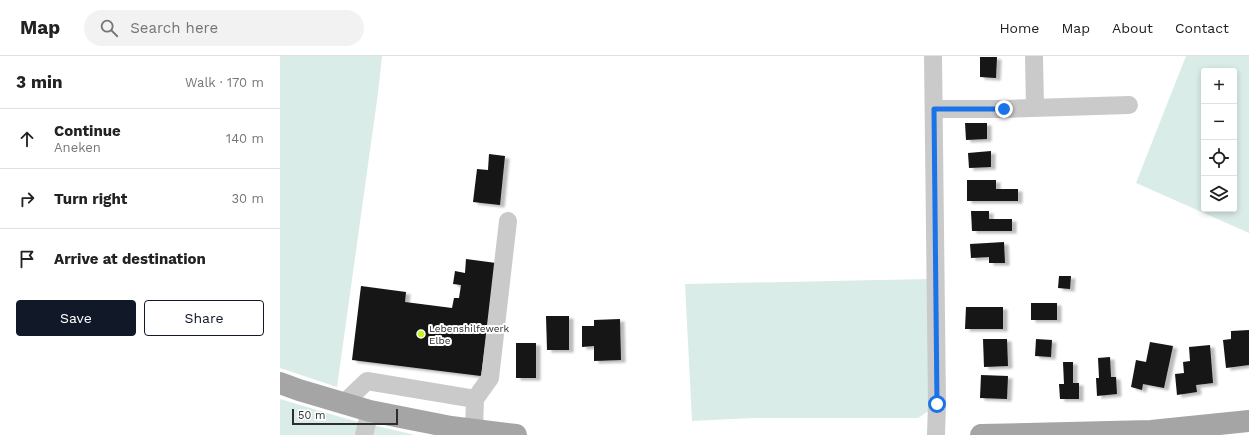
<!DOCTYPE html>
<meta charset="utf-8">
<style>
:root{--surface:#fff;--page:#f2f2f2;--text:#222;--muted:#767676;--line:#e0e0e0;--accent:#111827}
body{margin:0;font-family:"Work Sans",sans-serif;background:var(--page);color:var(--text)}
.controls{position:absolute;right:12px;top:12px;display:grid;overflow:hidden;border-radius:4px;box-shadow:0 2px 6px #0003}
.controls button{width:36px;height:36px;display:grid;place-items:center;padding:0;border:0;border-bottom:1px solid var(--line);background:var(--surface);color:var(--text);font:20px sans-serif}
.scale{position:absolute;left:12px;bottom:10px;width:106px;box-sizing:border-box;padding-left:4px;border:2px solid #2d2d2d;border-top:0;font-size:11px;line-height:14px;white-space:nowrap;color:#2d2d2d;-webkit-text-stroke:3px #fff;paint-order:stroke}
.stop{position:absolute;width:12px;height:12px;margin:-9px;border:3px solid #1a73e8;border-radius:50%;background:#fff}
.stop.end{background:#1a73e8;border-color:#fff;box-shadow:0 1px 4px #0008}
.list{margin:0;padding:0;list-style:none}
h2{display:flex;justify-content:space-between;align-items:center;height:52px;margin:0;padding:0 16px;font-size:17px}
h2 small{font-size:13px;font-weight:400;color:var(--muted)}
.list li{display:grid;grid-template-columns:26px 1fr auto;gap:12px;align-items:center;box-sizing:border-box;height:60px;padding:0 16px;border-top:1px solid var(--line)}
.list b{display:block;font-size:15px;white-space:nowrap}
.list p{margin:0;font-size:13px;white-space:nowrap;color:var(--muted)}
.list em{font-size:13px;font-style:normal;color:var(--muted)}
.actions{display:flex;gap:8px;padding:12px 16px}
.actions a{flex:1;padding:9px 0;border:1px solid var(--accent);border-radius:4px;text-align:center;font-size:14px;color:var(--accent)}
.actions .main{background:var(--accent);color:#fff}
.icon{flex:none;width:22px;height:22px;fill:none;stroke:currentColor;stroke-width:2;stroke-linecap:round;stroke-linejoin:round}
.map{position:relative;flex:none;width:969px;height:379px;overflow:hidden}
header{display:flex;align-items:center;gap:24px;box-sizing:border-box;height:56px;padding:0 20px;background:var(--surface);border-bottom:1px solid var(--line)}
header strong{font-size:19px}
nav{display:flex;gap:22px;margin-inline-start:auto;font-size:14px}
.search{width:280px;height:36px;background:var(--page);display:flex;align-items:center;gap:10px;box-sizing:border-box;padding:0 14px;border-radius:22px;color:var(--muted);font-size:15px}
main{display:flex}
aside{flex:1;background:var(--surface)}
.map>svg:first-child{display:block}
</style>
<header>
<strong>Map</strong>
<div class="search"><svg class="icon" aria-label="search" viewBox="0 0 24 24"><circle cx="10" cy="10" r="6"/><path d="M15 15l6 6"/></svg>Search here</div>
<nav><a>Home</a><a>Map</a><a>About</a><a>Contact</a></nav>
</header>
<main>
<aside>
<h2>3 min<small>Walk · 170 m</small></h2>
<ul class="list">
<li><svg class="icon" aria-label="ahead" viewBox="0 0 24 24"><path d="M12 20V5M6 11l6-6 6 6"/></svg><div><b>Continue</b><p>Aneken</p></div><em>140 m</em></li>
<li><svg class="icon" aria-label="right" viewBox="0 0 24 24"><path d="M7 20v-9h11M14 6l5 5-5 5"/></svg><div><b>Turn right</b></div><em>30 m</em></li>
<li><svg class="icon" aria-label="arrive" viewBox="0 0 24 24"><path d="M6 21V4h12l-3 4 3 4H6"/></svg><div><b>Arrive at destination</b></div></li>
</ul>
<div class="actions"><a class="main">Save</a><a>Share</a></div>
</aside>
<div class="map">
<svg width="969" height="379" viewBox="0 0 969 379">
<defs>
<filter id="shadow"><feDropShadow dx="4.5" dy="2.5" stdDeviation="1" flood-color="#0004"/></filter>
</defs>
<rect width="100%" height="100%" fill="#fff"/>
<path fill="#d9ece8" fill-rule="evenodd" d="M0,0H102L98,37L57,331L0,312Z
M906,0H969V177L856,127ZM924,15H954V153H924Z
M648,223L650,354L638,362H473L412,365L405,228Z
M0,343L67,363L135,379H0Z"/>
<path fill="#141414" filter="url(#shadow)" d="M700,1H717L716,22L700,21Z
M685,67H707V83L686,84Z
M711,95V111L689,112L688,97Z
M209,98L225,100L220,149L193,146L197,113L208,114Z
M687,124H716V133H738V145H687Z
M691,155H709V163H732V175H692Z
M724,186L725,207H709V201L691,202L690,188Z
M186,203L216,207L201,320L72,304L81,230L126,236L125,246L172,252L174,242H179L181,229L173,228L175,215L185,217Z
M779,220H791L790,233L778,232Z
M751,247H777V264H751Z
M686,251H723V273H685Z
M266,260H289V294H267Z
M340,263L341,304L314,305V290L302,291V270H314V264Z
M969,274V309L946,312L943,284L951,283V275Z
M703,283H727L728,310L704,311Z
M756,283L772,284L771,301L755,300Z
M870,286L893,290L884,332L863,328L862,334L851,331L856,304L866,306Z
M236,287H256V322H236Z
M930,289L933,327L916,329L917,336L897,339L895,318L904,317L903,306L910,305L909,291Z
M830,301L831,321H836L837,338L817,340L816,322H819L818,302Z
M783,306H793V327H799V343H780L779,328H784Z
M701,319L728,320L727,343L700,342Z"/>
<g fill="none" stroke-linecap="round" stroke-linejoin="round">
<path stroke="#cacaca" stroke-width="18" d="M653,0L657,348L656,379
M754,0L755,52
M654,53H724L849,49
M195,343L210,322L228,165
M64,347L87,325L195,343L194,374
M84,379L90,355"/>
<path stroke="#a5a5a5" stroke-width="22" d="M0,327L19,334L90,355L171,371L236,379
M701,379L871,375L969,365"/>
</g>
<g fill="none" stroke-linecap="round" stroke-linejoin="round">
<path stroke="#1a73e8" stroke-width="5" d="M657,348L654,53H724"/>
</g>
<circle fill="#c3f61d" stroke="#fff" stroke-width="1.5" cx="141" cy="278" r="4"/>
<g text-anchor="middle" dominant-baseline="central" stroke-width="4" stroke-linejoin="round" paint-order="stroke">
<g font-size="10" fill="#2d2d2d" stroke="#fff" text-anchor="start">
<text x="149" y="272">Lebenshilfewerk<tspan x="149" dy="12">Elbe</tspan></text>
</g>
</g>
</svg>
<div class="controls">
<button>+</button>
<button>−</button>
<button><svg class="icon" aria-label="locate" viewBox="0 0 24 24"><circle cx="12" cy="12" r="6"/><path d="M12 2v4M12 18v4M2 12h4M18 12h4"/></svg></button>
<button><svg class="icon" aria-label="layers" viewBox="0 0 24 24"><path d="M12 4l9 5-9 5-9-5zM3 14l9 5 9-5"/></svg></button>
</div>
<div class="scale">50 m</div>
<div class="stop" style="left:657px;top:348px"></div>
<div class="stop end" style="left:724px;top:53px"></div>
</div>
</main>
